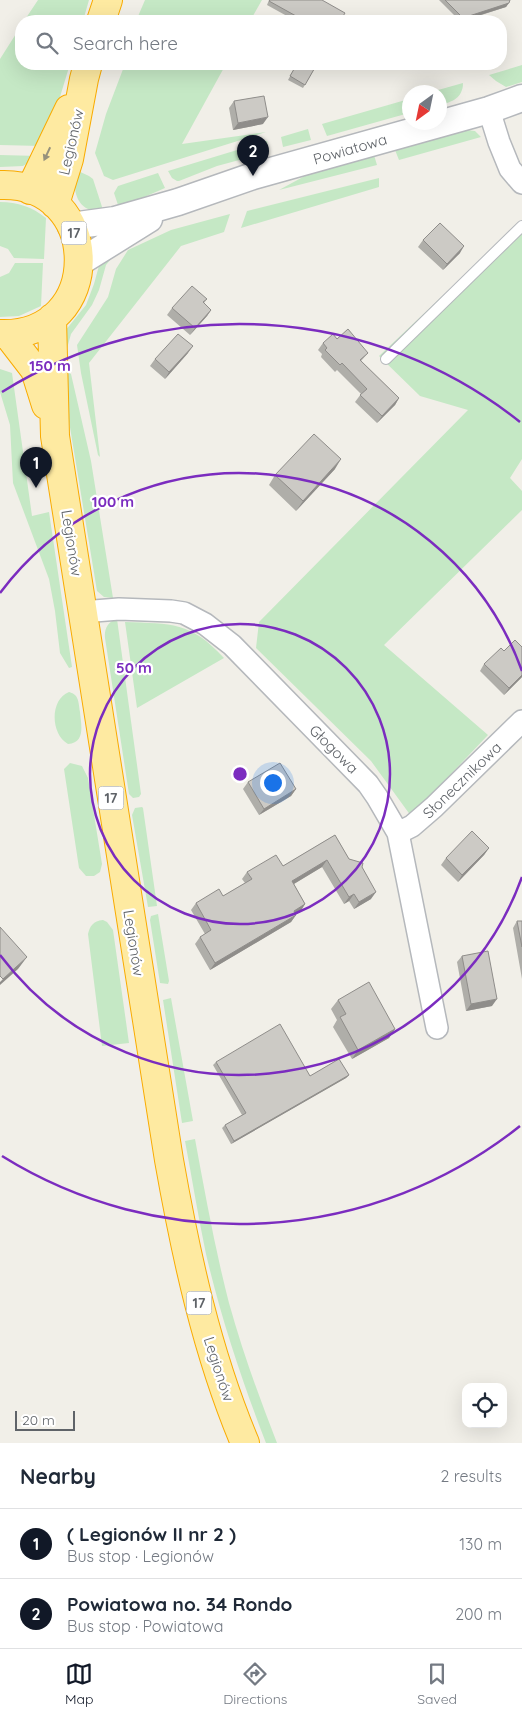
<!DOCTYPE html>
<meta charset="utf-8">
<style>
:root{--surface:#fff;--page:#f2f2f3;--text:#1f2937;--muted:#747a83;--line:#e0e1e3;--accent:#111827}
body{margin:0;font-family:Quicksand,sans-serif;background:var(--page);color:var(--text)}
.controls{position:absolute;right:15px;bottom:15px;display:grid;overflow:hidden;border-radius:10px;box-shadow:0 5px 20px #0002}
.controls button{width:45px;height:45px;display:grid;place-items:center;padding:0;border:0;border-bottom:1px solid var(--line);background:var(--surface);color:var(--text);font:25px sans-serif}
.compass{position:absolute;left:402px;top:85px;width:45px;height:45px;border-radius:50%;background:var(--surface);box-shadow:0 5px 20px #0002;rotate:213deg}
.scale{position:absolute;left:15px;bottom:12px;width:60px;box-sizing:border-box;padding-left:5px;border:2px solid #5f6368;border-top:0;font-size:14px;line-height:18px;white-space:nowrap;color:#5f6368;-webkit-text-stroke:4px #fff;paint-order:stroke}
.you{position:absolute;left:272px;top:782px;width:18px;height:18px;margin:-12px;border:4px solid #fff;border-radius:50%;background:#1a73e8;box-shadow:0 0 0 8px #1a73e833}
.badge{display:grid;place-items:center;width:32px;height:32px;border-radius:50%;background:var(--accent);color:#fff;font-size:16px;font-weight:700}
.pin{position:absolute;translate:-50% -41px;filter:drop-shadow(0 1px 2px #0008)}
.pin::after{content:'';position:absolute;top:26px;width:18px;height:15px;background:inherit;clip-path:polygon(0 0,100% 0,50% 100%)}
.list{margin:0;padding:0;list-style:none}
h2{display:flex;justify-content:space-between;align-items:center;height:65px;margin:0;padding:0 20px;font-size:21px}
h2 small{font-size:16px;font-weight:400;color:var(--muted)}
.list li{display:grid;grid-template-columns:32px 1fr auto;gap:15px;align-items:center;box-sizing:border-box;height:70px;padding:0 20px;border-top:1px solid var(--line)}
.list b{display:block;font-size:19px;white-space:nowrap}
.list p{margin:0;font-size:16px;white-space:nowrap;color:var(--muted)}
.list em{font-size:16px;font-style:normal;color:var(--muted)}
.icon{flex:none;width:28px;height:28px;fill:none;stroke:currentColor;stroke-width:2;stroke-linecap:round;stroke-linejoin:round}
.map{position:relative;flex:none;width:522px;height:1443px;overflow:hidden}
.search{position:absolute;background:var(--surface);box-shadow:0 5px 20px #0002;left:15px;right:15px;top:15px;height:55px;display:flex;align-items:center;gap:12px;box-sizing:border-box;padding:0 18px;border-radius:20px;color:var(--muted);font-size:19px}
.sheet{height:205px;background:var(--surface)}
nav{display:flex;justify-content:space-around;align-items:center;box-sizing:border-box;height:70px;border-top:1px solid var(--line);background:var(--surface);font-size:14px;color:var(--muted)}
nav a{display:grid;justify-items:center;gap:2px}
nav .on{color:var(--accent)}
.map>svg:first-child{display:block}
</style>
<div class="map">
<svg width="522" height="1443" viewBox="0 0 522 1443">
<rect width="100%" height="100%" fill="#f1efe8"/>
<path fill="#c5e8c5" d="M38,0H89L83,21H24Z
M145,0H262L250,21H136Z
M21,26V64H70L49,133L41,146L0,145V59Z
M125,64H226L182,144L266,132L113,180L104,176L95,153L106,114Z
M522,65V82L506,87L496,81L489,75Z
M463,83C463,98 452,102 440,105V92H431Z
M409,99V113L327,136L322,124Z
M308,129L311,140L283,147L281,137Z
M466,130L475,131L481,137L399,160L395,150Z
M267,141L269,152L217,166L179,181H177L172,178L168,171Z
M0,155L39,156L23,166L0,167Z
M374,155L377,165L279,190L314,171Z
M76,170L89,176L93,179L104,213C77,211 72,194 76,170Z
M158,173L165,188L119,208L114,193L118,186Z
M379,178V187L241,228L247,211Z
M0,202C18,202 32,207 46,218L44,259L14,258L8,249L0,246Z
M230,214L224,232L181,246L89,363L100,457L98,455L81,373L77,345L108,297L116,269L128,250L171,230Z
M522,221V459L510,478L522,491V510L384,645L488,735L411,816L371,761L256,648L259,622L468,410L420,396L379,356Z
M115,254L106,265L99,290L92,305L71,334L66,352L65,331L86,305L94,284L100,262Z
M15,263H43L41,306L19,316L0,317V277L9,273Z
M0,369L12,373L32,516L49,512L72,667L69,668L60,653L55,611L49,579L13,483L10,425L0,392Z
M68,372L71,374L91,461L113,598L104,597L97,591L65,397L63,373Z
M117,619L141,794L139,797L133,798L129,794L105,638C104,629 108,621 117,619Z
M125,622C172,624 190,621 224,658L137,708Z
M69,692C72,693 73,693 76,696C79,700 79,707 80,712C81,724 86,743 68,744C50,734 50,699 69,692Z
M70,763L82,766L88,778L102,864L100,872L94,876H86L79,868L64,769Z
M142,807L143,808L157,906L148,907L132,815L135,808Z
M158,914L169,981L168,984L160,983L150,920L151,916Z
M103,920L107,922L113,930L129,1043L102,1046L88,934C90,926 93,921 103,920Z
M171,998L193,1121L182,1123L163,1000Z
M195,1139C205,1193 215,1249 229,1303C242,1350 259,1397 277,1443H266C242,1381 221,1318 206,1254C198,1216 192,1178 185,1141Z"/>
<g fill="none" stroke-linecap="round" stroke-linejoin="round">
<defs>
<path id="service" d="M386,359L522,226"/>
<path id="minor" d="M489,110L499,142L510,169L522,183
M82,612L119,609L171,611L184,613L205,624L232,645L368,784L377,797L398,833L437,1028
M398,833L412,826L434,807L522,721"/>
<path id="tertiary" d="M71,226L115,220L178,202L253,176L489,110L522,98
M80,262L149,219"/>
<path id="trunk" d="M101,21L108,0
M0,185C104,181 106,338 0,334
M30,190L69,109
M55,204L69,159L84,79L88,64
M52,318L55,436L169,1160C186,1256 207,1353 245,1443
M8,335L35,370L46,405"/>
</defs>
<use href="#service" stroke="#b5b8bc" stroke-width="12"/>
<use href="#minor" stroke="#b5b8bc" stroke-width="24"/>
<use href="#tertiary" stroke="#b5b8bc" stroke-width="29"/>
<use href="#trunk" stroke="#f9ab00" stroke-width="30"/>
<use href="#service" stroke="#fff" stroke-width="10"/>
<use href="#minor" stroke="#fff" stroke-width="21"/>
<use href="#tertiary" stroke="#fff" stroke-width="26"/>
<use href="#trunk" stroke="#feeaa1" stroke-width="28"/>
</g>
<path fill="#afaea9" d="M269,0H322L340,21H296L267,5Z
M439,0H510L506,7L463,21H460Z
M297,64H317L303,88L288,80Z
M234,101L263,124L233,130L229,108Z
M423,240L460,253L443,270L418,247Z
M207,299L204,303L211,310L207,316L190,335L167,315L172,308Z
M337,339L368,353L361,361L399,398L395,405L377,423L355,402L361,394L337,370L335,372L321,357L322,354L318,350L323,343Z
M188,353L165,379L150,366L155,359Z
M335,469L296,511L269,485L275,475Z
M504,651L522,677L504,695L480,671L484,664Z
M248,782L296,789L291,796L259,815L243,789Z
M335,835L349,859L362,867L371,899L354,909L349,901L344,904L322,867L294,884L305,904L300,912L296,914V915L291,922L210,970L195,944L200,937L205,934L191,910L196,903L223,896L245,883L242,879L247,872L283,866Z
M489,848L484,855L458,882L441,865L446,858Z
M517,921H522V979L513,928Z
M462,956L492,1006L466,1011L457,962Z
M338,1000L395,1029L389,1038L352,1059L333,1027L337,1020L331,1009Z
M216,1062L310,1076L349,1075L346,1078L231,1144L222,1128L225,1125L242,1115L213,1065Z"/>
<path fill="#8f8d8a" d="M509,3L506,7L461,21L463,18Z
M268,117L263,124L233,130L238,123Z
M464,246L460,253L443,270L447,264Z
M211,310L207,316L190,335L195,328Z
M193,346L188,353L165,379L169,372Z
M399,398L395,405L377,423L382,416Z
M341,459L335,469L296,511L303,501Z
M522,675V677L504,695L509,688Z
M296,789L291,796L259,815L264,809Z
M489,848L484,855L458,882L462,875Z
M327,860L322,867L287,888L292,881Z
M376,892L371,899L354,909L359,902Z
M354,894L349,901L344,904L349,897Z
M305,904L300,912L289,918L294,911Z
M296,915L291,922L210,970L215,963Z
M27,957L18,969L0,985V982L3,979Z
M497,999L492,1006L466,1011L471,1004Z
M395,1029L389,1038L352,1059L358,1050Z
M349,1075L346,1078L231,1144L234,1141Z"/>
<path fill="#cccac5" stroke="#8f8d8a" d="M270,0H322L345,13L340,21H305L269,1Z
M445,0H510L509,3L463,18Z
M297,64H317L305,85L290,76Z
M264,96L268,117L238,123L234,101Z
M440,223L464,246L447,264L423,240Z
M192,286L207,299L203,302L211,310L195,328L172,308Z
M348,329L368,353L360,360L399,398L382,416L360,395L367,389L342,363L340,365L325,350L327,348L323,343L333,334L337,339Z
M178,334L193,346L169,372L155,359Z
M314,434L341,459L303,501L275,475Z
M515,640L522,647V675L509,688L484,664L501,648L504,651Z
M280,763L296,789L264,809L248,782Z
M472,831L489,848L462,875L446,858Z
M335,835L349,859L363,863L362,867L376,892L359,902L354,894L349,897L327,860L292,881L305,904L294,911L296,915L215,963L200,937L211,930L196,903L219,889L223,896L252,879L247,872L276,855L283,866Z
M517,921H522V947Z
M0,927L27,957L3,979L0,976Z
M488,951L497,999L471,1004L462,956Z
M369,982L395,1029L358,1050L340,1017L346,1014L338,1000Z
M280,1024L310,1076L339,1059L349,1075L234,1141L225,1125L246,1113L216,1062Z"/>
<defs><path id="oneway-solid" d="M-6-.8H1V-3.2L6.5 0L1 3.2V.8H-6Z" transform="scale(1.25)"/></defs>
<use fill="#97927c" href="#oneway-solid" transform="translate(47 154) rotate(115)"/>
<g fill="none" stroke="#7b2cbf" stroke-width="2.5">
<circle cx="240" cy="774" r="150"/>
<path d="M522 877A300 300 0 0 1 0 955M0 593A300 300 0 0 1 522 671"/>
<path d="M520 1126A450 450 0 0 1 2 1156M2 392A450 450 0 0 1 520 422"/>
</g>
<g text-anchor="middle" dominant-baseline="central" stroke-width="4.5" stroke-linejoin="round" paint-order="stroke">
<g fill="#fff" stroke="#8f9295" stroke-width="1">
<rect x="61.5" y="221.5" width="25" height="23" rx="4"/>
<rect x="98.5" y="786.5" width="25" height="23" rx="4"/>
<rect x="186.5" y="1291.5" width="25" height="23" rx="4"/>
</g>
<g font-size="14" font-weight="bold" fill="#5f6368">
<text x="74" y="233">17</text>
<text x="111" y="798">17</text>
<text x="199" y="1303">17</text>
</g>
<g font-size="15" fill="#5f6368" stroke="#fff">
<text transform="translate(71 142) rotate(-77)">Legionów</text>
<text transform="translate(350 149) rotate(-16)">Powiatowa</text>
<text transform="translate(72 543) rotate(81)">Legionów</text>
<text transform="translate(334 749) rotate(45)">Głogowa</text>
<text transform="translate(462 780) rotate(-44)">Słonecznikowa</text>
<text transform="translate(134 943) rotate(81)">Legionów</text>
<text transform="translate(219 1369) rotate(72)">Legionów</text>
</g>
</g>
<circle cx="240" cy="774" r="8" fill="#7b2cbf" stroke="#fff" stroke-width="2.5"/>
<g font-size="15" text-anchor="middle" font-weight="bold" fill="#7b2cbf" stroke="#fff" stroke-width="4.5" stroke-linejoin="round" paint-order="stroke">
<text x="50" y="371">150 m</text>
<text x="113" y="507">100 m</text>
<text x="134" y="673">50 m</text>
</g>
</svg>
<div class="controls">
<button><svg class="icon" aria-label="locate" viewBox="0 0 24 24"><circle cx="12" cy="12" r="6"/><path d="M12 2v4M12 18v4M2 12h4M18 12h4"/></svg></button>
</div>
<svg class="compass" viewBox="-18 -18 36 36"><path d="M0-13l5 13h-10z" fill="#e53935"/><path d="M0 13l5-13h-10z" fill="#747a83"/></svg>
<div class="scale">20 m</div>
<div class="you"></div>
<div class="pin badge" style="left:36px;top:488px">1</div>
<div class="pin badge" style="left:253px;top:176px">2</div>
<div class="search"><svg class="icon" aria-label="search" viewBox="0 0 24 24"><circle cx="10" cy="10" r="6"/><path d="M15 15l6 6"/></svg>Search here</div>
</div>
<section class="sheet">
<h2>Nearby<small>2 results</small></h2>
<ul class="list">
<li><span class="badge">1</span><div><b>( Legionów II nr 2 )</b><p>Bus stop · Legionów</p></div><em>130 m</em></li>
<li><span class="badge">2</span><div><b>Powiatowa no. 34 Rondo</b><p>Bus stop · Powiatowa</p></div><em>200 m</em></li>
</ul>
</section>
<nav>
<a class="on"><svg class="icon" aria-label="map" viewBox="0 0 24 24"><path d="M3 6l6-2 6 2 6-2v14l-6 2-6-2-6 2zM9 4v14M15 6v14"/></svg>Map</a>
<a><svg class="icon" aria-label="directions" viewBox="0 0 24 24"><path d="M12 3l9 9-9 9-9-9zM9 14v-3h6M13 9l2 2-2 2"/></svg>Directions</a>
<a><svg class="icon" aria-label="saved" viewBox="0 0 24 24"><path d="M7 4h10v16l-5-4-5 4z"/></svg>Saved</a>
</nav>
